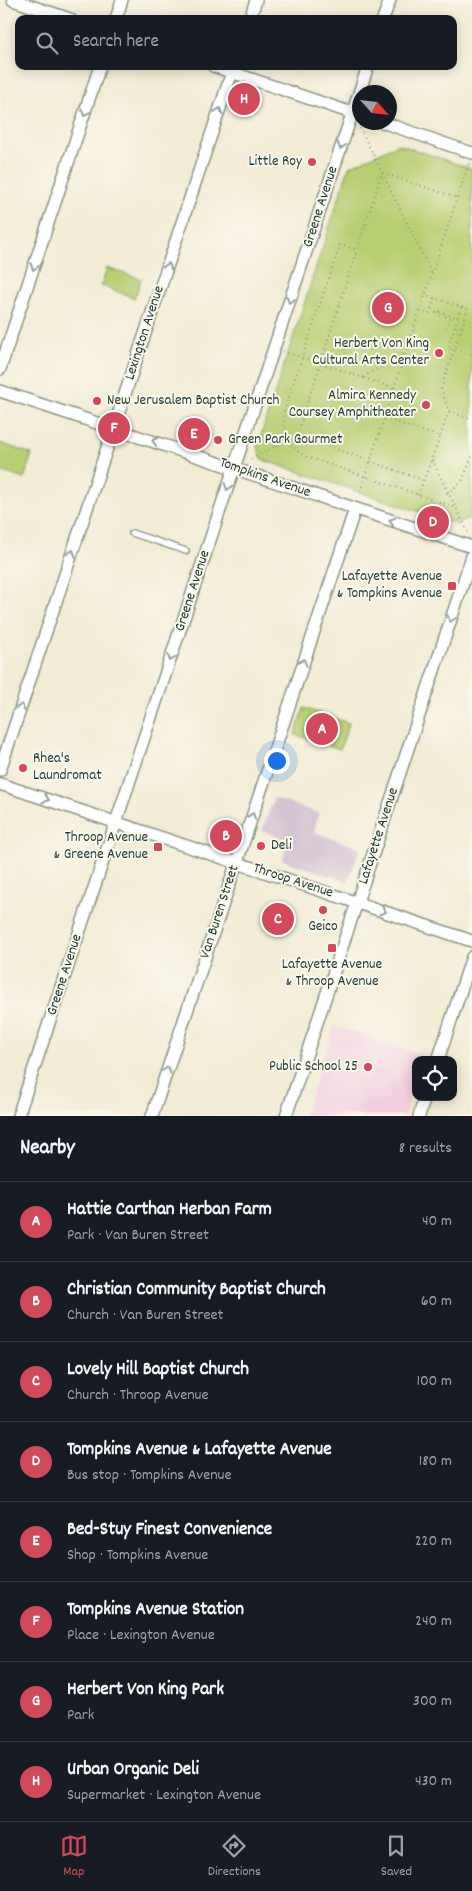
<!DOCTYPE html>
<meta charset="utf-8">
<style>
:root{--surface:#171b24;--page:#20242c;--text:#f1f3f6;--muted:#9ea1a6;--line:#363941;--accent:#d1495b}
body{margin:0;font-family:Dekko,sans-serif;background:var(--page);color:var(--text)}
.controls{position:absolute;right:15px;bottom:15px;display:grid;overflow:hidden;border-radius:10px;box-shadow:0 2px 12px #0003}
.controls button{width:45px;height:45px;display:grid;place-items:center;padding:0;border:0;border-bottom:1px solid var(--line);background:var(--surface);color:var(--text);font:25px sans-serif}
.compass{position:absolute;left:352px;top:85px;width:45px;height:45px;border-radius:50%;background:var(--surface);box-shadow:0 2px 12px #0003;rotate:117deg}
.you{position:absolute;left:276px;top:760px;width:18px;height:18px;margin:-12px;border:4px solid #fff;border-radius:50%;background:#1a73e8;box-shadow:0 0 0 8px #1a73e833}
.badge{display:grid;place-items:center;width:32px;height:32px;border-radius:50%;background:var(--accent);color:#fff;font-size:16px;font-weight:700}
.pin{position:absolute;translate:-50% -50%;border:2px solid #fff;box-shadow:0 1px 5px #0006}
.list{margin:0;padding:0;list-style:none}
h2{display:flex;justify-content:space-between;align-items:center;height:65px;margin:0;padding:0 20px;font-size:21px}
h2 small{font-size:16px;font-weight:400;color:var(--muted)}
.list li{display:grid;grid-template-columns:32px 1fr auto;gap:15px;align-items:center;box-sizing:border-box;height:80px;padding:0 20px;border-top:1px solid var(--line)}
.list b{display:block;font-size:19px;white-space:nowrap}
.list p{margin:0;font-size:16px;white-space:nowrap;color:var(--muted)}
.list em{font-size:16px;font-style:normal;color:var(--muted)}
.icon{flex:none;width:28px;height:28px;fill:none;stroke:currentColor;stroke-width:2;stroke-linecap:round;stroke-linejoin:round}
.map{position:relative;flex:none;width:472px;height:1116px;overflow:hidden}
.search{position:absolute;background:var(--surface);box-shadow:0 2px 12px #0003;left:15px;right:15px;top:15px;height:55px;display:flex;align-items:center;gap:12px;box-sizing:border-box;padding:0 18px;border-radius:10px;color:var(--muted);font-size:19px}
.sheet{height:705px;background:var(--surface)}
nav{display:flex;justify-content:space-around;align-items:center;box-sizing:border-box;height:70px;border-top:1px solid var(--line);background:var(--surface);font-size:14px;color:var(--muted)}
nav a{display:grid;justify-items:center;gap:2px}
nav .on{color:var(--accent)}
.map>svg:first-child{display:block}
</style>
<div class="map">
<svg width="472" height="1116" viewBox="0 0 472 1116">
<rect width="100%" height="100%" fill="#fbf7ec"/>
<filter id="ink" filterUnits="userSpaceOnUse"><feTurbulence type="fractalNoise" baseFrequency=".02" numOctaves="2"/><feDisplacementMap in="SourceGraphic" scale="10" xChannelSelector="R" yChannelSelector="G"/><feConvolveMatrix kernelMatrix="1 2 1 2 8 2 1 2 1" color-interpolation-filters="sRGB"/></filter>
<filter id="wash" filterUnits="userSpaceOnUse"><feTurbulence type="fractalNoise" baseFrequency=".0096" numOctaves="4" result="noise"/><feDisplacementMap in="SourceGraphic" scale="20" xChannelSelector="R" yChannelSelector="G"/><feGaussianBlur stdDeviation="1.12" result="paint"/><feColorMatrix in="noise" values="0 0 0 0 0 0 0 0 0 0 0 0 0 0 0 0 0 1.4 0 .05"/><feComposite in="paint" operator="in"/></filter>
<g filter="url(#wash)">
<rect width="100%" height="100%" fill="#f2ecd4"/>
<path fill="#f3cfe0" d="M334,1026L424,1055L422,1060H416V1080L404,1116H304Z"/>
<path fill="#cfbdcf" d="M274,798L319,813L314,832L360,848L348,882L282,860L289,840L262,831Z"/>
<path fill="#b7cd71" stroke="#6b8552" d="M398,144L472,169V509L469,518L456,524L263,460L257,447L349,167Z
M107,268L141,279L135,298L101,286Z
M0,443L32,454L24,479L0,471Z
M304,708L349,723L340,749L295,735Z"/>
</g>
<g filter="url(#ink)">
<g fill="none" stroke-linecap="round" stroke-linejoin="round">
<defs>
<path id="lane" d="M132,533L186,551"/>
<path id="street" d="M13,0L70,19
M116,19L122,0
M250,19L256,0
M383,19L390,0
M213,66L358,115
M382,122L472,153
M0,369L100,66
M0,391L472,547
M0,770L234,66
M0,784L472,941
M438,1060L472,957
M18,1116L368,66
M152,1116L355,509
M286,1116L472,556
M419,1116L425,1097"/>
</defs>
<use href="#lane" stroke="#889484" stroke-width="8"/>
<use href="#street" stroke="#889484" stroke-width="14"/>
<path stroke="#889484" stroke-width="2" stroke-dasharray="1 4" stroke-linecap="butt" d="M360,128L432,274
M461,307L448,347L472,355
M420,311L429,314L435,298
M446,328L450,318L436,313L437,311L458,318
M283,351L394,388L359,495
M363,377L406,352
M394,388L469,163
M449,411L472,420
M384,418L440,437L449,411L441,389L468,309L425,295
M297,435L357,250
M251,459L297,435L423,480
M432,460L468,532
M447,494L462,481L472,457
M418,495L440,437
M454,507L305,456C286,445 283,432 284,411L340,245L357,250L382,173L458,198"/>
<use href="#lane" stroke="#fff" stroke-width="5.5"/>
<use href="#street" stroke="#fff" stroke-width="11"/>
</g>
<defs><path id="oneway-chevron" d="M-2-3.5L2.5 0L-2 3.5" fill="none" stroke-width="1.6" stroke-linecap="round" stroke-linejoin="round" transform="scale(1.25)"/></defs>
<g stroke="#8f9e9a">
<use href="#oneway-chevron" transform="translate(219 111) rotate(-72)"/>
<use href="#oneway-chevron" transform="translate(85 113) rotate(108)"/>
<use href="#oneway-chevron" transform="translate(341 146) rotate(108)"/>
<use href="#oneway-chevron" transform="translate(168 266) rotate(-72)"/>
<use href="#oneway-chevron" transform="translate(34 267) rotate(108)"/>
<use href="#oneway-chevron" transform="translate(290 300) rotate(108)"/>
<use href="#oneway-chevron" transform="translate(155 441) rotate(-162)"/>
<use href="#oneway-chevron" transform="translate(228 487) rotate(108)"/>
<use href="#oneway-chevron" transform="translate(392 521) rotate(-162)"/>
<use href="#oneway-chevron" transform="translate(72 553) rotate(-72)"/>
<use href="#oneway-chevron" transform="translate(451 619) rotate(108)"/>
<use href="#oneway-chevron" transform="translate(171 658) rotate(108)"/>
<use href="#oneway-chevron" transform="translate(303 662) rotate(-71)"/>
<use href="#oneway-chevron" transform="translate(21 707) rotate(-72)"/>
<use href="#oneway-chevron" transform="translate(46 799) rotate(18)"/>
<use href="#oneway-chevron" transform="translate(252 816) rotate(-71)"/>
<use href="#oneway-chevron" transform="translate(383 911) rotate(18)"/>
<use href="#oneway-chevron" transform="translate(167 1070) rotate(-72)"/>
</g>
</g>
<g fill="#d1495b" stroke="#fbf7ec" stroke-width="2">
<circle cx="312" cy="162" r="5"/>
<circle cx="439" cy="353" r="5"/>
<circle cx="97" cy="401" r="5"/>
<circle cx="426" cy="405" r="5"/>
<circle cx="218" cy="440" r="5"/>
<rect x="447" y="581" width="10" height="10" rx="2.5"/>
<circle cx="23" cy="768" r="5"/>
<circle cx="261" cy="846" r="5"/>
<rect x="153" y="842" width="10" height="10" rx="2.5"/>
<circle cx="323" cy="910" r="5"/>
<rect x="327" y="943" width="10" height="10" rx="2.5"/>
<circle cx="368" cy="1067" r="5"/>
</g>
<g text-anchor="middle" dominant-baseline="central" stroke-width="4" stroke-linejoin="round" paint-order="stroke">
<g font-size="15" fill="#1f3d34" stroke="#fbf7ec" text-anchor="end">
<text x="302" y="162">Little Roy</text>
<text x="429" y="344">Herbert Von King<tspan x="429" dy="17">Cultural Arts Center</tspan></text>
<text x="416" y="396">Almira Kennedy<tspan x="416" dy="17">Coursey Amphitheater</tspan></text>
<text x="107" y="401" text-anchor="start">New Jerusalem Baptist Church</text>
<text x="228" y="440" text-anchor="start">Green Park Gourmet</text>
<text x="442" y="577">Lafayette Avenue<tspan x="442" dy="17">&amp; Tompkins Avenue</tspan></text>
<text x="33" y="759" text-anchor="start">Rhea's<tspan x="33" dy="17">Laundromat</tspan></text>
<text x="148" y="838">Throop Avenue<tspan x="148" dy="17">&amp; Greene Avenue</tspan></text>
<text x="271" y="846" text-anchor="start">Deli</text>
<text x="323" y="927" text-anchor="middle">Geico</text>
<text x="332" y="965" text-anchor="middle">Lafayette Avenue<tspan x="332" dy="17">&amp; Throop Avenue</tspan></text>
<text x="358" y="1067">Public School 25</text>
</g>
<g font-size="15" fill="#1f3d34" stroke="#fbf7ec">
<text transform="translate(321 207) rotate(-72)">Greene Avenue</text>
<text transform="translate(145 333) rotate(-72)">Lexington Avenue</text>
<text transform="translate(265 478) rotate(19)">Tompkins Avenue</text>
<text transform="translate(193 591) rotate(-72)">Greene Avenue</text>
<text transform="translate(379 836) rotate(-72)">Lafayette Avenue</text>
<text transform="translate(293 881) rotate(18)">Throop Avenue</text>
<text transform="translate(220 912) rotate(-72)">Van Buren Street</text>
<text transform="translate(65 975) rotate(-72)">Greene Avenue</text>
</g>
</g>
</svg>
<div class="controls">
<button><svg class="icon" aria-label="locate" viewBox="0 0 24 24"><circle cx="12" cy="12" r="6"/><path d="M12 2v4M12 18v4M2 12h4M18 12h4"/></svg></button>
</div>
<svg class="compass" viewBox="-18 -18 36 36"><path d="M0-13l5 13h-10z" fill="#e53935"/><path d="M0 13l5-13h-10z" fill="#9ea1a6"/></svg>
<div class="you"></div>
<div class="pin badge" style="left:322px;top:729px">A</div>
<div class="pin badge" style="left:226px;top:836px">B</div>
<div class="pin badge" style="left:278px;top:919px">C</div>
<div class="pin badge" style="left:433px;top:522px">D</div>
<div class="pin badge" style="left:194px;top:434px">E</div>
<div class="pin badge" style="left:114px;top:428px">F</div>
<div class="pin badge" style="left:388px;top:308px">G</div>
<div class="pin badge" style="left:244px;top:99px">H</div>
<div class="search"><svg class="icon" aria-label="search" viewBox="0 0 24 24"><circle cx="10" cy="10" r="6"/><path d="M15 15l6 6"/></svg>Search here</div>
</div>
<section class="sheet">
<h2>Nearby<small>8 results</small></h2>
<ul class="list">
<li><span class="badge">A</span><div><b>Hattie Carthan Herban Farm</b><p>Park · Van Buren Street</p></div><em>40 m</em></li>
<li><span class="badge">B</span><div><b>Christian Community Baptist Church</b><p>Church · Van Buren Street</p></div><em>60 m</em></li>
<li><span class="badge">C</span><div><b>Lovely Hill Baptist Church</b><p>Church · Throop Avenue</p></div><em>100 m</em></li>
<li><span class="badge">D</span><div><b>Tompkins Avenue &amp; Lafayette Avenue</b><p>Bus stop · Tompkins Avenue</p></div><em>180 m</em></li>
<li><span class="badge">E</span><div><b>Bed-Stuy Finest Convenience</b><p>Shop · Tompkins Avenue</p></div><em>220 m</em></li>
<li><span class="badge">F</span><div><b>Tompkins Avenue Station</b><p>Place · Lexington Avenue</p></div><em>240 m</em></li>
<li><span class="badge">G</span><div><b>Herbert Von King Park</b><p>Park</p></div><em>300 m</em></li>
<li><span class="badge">H</span><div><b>Urban Organic Deli</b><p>Supermarket · Lexington Avenue</p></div><em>430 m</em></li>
</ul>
</section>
<nav>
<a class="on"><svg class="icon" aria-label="map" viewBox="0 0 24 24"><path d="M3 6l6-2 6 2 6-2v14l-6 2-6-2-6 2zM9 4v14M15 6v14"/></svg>Map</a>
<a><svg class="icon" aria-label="directions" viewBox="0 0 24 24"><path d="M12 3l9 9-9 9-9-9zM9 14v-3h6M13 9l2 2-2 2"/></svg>Directions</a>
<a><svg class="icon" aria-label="saved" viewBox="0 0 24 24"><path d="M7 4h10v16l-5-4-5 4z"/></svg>Saved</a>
</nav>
